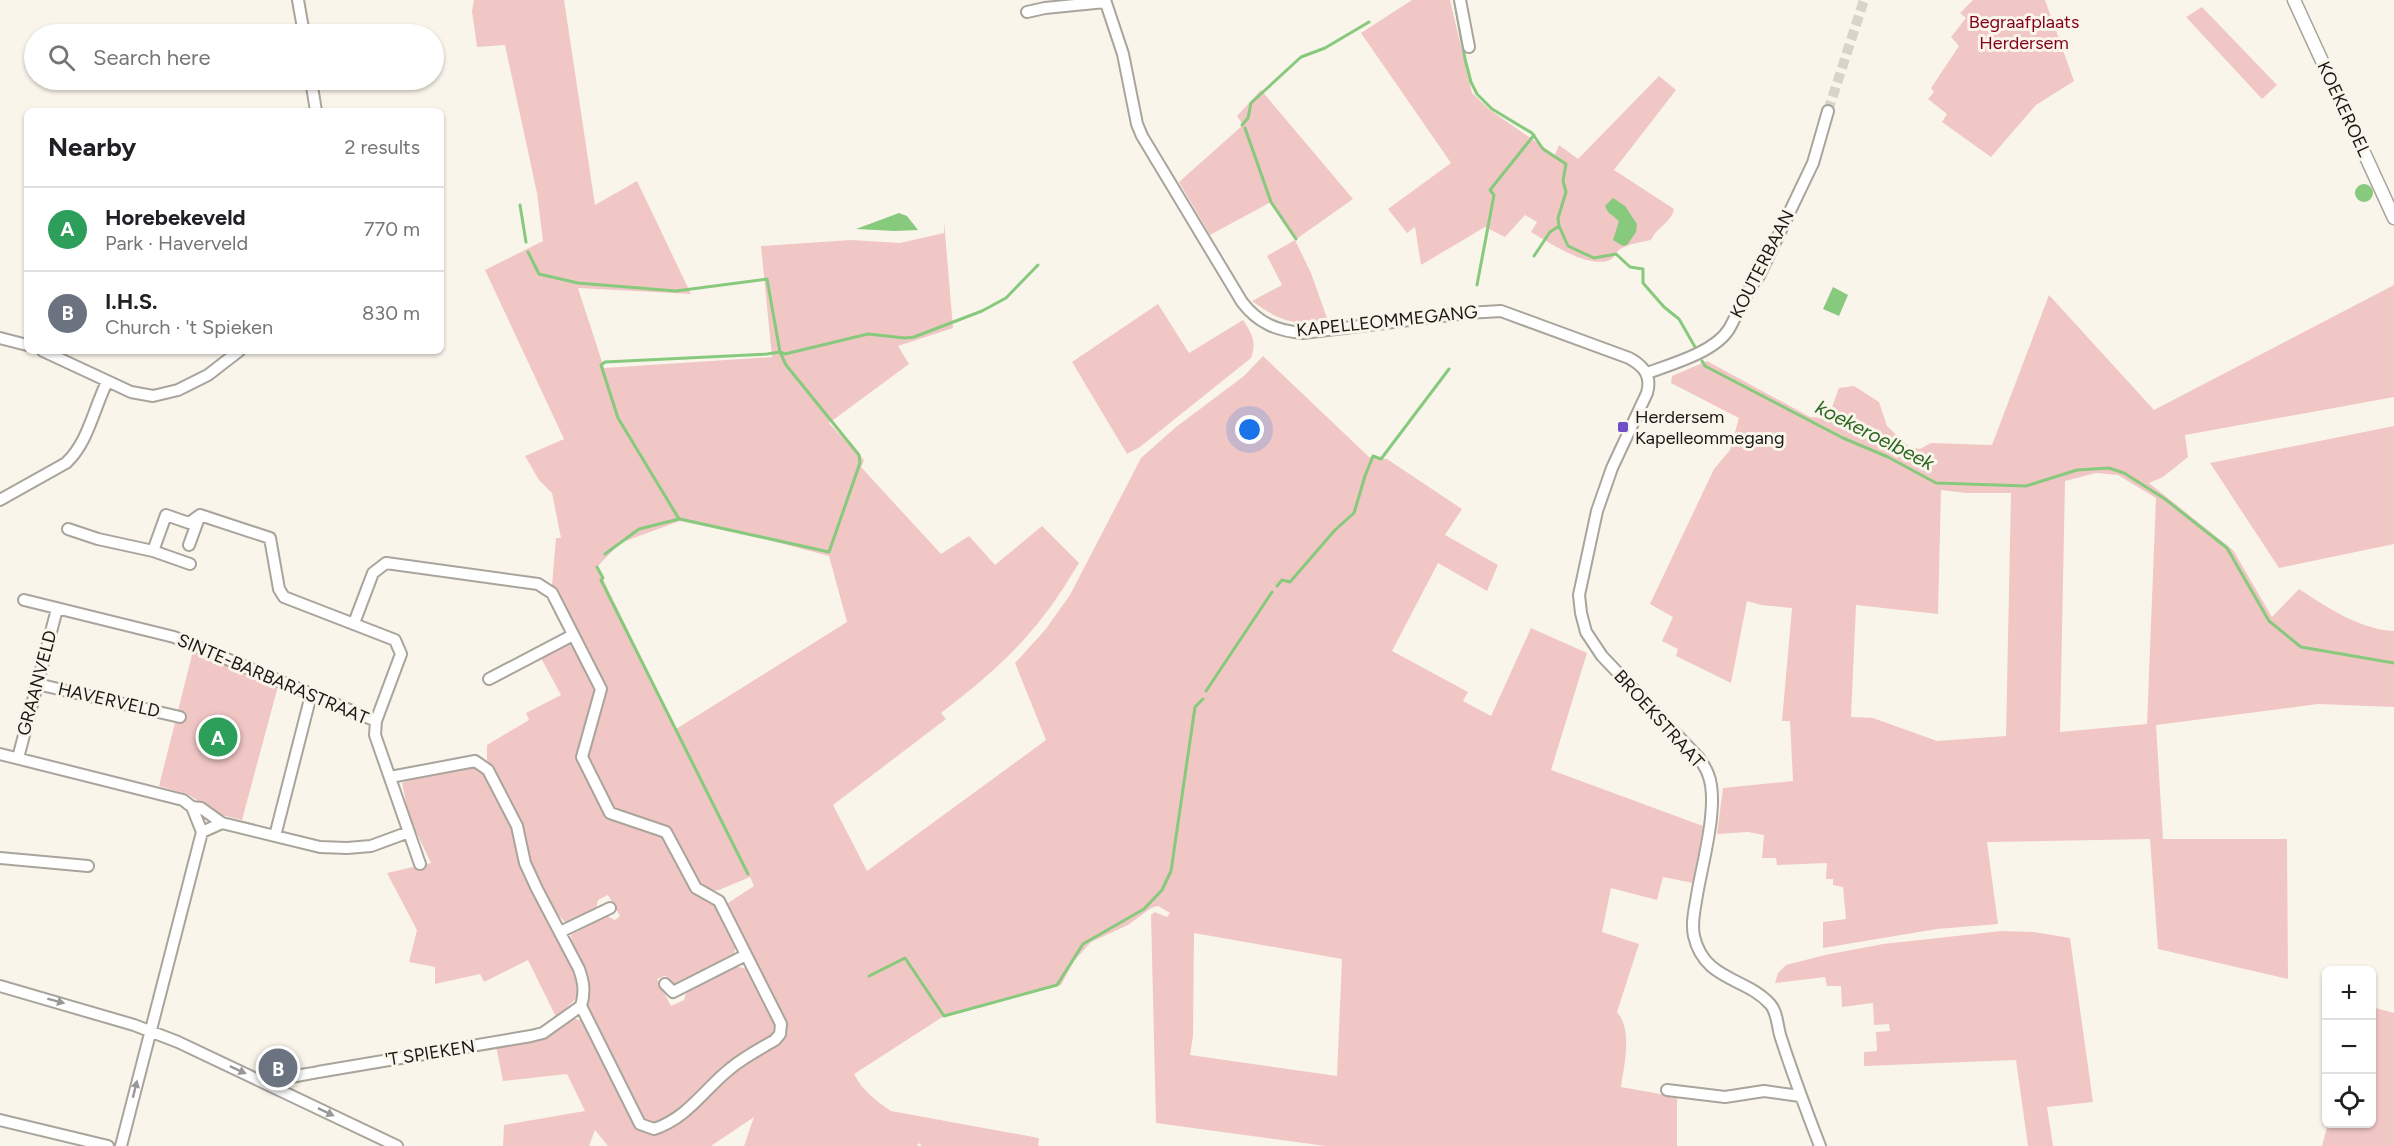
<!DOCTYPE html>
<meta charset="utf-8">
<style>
:root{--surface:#fff;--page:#f6f6f6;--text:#202124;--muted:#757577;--line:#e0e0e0;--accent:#0f766e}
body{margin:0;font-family:Figtree,sans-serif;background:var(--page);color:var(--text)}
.controls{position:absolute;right:18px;bottom:18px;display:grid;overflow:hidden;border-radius:9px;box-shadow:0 2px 4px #0004}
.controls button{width:54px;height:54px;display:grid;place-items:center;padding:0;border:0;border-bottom:2px solid var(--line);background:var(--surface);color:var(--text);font:30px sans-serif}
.you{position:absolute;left:1250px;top:430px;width:21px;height:21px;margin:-15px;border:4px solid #fff;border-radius:50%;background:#1a73e8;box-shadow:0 0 0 9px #1a73e833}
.badge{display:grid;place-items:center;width:39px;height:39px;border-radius:50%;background:var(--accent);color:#fff;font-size:20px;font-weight:700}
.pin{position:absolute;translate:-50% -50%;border:3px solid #fff;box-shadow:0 2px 6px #0006}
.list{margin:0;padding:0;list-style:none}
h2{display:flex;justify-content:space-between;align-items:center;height:78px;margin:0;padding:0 24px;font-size:26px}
h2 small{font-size:20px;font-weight:400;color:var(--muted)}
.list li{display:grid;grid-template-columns:39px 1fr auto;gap:18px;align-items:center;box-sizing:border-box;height:84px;padding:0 24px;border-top:2px solid var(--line)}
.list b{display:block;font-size:22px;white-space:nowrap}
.list p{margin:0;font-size:20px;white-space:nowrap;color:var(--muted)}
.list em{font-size:20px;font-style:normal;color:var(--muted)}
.icon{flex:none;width:33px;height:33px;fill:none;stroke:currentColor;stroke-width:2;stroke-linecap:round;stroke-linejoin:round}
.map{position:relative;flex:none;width:2394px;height:1146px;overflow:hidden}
.search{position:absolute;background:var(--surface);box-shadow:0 2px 4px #0004;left:24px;top:24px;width:420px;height:66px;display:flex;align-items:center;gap:15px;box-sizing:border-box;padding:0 21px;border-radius:33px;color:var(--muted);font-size:22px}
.panel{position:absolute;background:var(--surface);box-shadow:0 2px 4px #0004;left:24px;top:108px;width:420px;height:246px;border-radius:9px}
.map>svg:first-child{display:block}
</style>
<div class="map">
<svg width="2394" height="1146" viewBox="0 0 2394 1146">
<rect width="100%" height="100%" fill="#faf5eb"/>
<path fill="#f1c7c5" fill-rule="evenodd" d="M474,0H564L595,205L637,181L691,294L578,288L604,368L772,357L761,246L851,240L900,243L944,233V221L953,328L898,346L909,364L829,423L864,460L861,467L941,554L969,536L995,565L1042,526L1079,563C1068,580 1058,598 1045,614C1016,653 980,683 941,713L946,719L833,805L867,871L1046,740L1015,663L1045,630L1070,595L1141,458L1176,427L1244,376L1263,356L1369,457L1387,459L1462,509L1445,535L1498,565L1487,591L1438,563L1392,651L1468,692L1463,701L1491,716L1531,628L1587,653L1551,770L1703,826L1693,883L1663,877L1657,900L1611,888L1602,932L1639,944L1617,1012C1633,1030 1624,1065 1621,1087L1677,1097V1146H1326L1156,1123L1151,915L1155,912L1167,917L1170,913L1158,906L1151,908L1128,925L1091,942L1074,961L1061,985L944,1016L854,1074C863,1091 875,1100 891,1111L1039,1138L1038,1146H922L919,1143L917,1146H744L754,1117L711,1146H608L595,1130L589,1146H503L504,1125L585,1111L567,1074L503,1081L496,1046L571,1018L585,1021L634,1122L647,1132H663L692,1114L731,1074L750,1058L776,1045L787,1030L782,1016L728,903L754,886L750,877L719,890L709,891L698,883L677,843L616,810L605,794L588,756L606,687L552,585L556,538H561L552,493L539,480L525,456L564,439L485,270L543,241L537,193L505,45L477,47L472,11ZM680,521L761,538L829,556L847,622L676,729L597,567L620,543ZM1194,933L1342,959L1337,1076L1190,1055L1193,1036Z
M1412,0H1450L1472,93L1490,110L1555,155L1559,145L1578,159L1659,76L1676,90L1614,170L1674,209C1671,223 1657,227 1651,240C1642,242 1626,244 1619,250C1616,253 1614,258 1610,260C1588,269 1550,243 1531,232L1537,222L1525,215L1505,237L1485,227L1421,265L1415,227L1407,233L1388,209L1451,163L1361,33Z
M1973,0H2045L2074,81L2036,105L1991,157L1942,122L1947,114L1928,99L1934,92L1931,88L1959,46L1951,37L1966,18L1960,13Z
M2202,7L2277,85L2262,99L2186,17Z
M1261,90L1353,199L1295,240L1311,273L1328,321C1295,326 1279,321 1252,301L1282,285L1267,256L1295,240L1271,202L1210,235L1179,182L1243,125L1237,116Z
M2394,285V397L2185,435L2188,457L2163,477L2149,483L2233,550L2272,617L2299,589C2328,608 2359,629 2394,631V707L2318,704L2156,725L2163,839H2287L2288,979L2158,949L2150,839L1987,842L1998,924L1937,929L1823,948V922L1846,919L1843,887L1833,885V879H1826L1827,863L1777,865L1776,858H1762L1764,835L1748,832L1717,834L1723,788L1793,781L1790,721H1782L1792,608L1761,605L1747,601L1731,683L1676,656L1678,649L1662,641L1673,617L1650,604L1714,469L1730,450L1739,418L1671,383L1672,376L1707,361L1810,417L1828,418L1839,388L1854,386L1879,402L1887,426L1909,447L1920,449L1931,443L1992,445L2049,295L2154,410ZM2096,473L2118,475L2156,498L2147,724L2060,732L2065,481ZM1941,490L1966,493H2011L2006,736L1937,741L1873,718L1851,717L1856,605L1938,614Z
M1158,304L1189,353L1243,320C1252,334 1257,342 1251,358L1140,447L1127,454L1072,362Z
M2394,426V544L2279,568L2210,463Z
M565,644L575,647L597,686L580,745L606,811L659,834L669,843L693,888L713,901L736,943L734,955L675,985L665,976L657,979L671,1006L684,1000L686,993L735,966L748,969L777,1023L770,1039L685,1109L656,1124L644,1120L587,1004L589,986L580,959L572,947L571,935L607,916L615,920L620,916L608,895L598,900L596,909L574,921L565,922L558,915L536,876L519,822L487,760V745L529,720L526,713L561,695L541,658Z
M193,651L278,686L242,820L222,815L187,794L159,786Z
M463,768L480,769L489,780L511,826L518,858L562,945L580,989L578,997L556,1017L528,960L484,982L480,974L435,984V967L409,962L417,930L387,873L431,863L409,817L402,783L418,777Z
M2002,931L2034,932L2070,938L2093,1102L2047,1107L2053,1146H2028L2016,1060L1864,1066V1052L1877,1051L1876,1032L1890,1031L1889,1024L1874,1025L1873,1003L1842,1007L1841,986H1827L1825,977L1775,983L1778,973L1786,965L1825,955L1883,944Z
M2372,1007L2394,1013V1146H2322L2328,1124H2372Z"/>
<path fill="#87c97d" d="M2355 193a9 9 0 1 1 18 0a9 9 0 1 1-18 0Z
M1613,198L1625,206L1637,224L1636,232L1627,245L1623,246L1613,240L1619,221L1608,212L1605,206Z
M899,213L907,216L918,230L895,231L856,229Z
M1833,287L1848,295L1839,316L1823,309Z"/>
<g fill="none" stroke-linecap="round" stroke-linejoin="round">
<path stroke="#87c97d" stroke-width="3" d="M1455,3L1465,59L1471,82L1477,94L1492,109L1532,133L1543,149L1566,164L1563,181L1566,192L1558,218L1559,226L1568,246L1594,258L1616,254L1630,267L1643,269V283L1664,307L1679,319L1695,347
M1242,125L1248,118L1251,103L1301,57L1325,48L1369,22
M1245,128L1271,202L1296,239
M520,205L526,242
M528,252L539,274L578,283L676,291L767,279L780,352L786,365L859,455L860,463L829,552L680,519
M1534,256L1550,232L1559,226
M1477,285L1494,195L1490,190L1534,135
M1702,361L1705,366L1843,438L1888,457L1936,483L2026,486L2077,470L2109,468L2124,473L2165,499L2227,548L2269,621L2301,647L2394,663
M605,554L639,529L679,519L618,418L601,365L605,362L767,354L780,352L785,354L868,334L905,338L914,337L982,311L1006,298L1038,265
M597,567L603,578L601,580L748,874
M1277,586L1282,580L1290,582L1335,530L1354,513L1365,476L1373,456L1381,459L1449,369
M1206,691L1272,592
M869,976L905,958L944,1016L1057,985L1083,944L1144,909L1162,890L1171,871L1195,707L1203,699"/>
<path stroke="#d9d4cb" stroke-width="10" stroke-dasharray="10 5" stroke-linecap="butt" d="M1828,111L1864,0"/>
<defs>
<path id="minor" d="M298,0L304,34
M1105,0L1123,54L1137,124L1142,136L1242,302C1258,323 1277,331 1303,333L1467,313L1501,311L1629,358C1644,366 1652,376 1647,393L1612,468L1597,511L1579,595L1581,613L1586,632L1602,656L1699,758C1702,763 1706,768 1708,774C1720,803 1702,864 1697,895C1695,908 1691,923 1694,936C1704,981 1746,977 1770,1004C1778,1013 1777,1027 1781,1038C1793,1075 1806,1110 1820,1146
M1460,0L1469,47
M1027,12L1045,8L1105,2
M311,80L316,111
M0,338L27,345
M43,351L131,392L153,396L178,390L208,375L239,351
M1647,373C1672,364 1715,352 1729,329C1739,312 1745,291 1759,276L1813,163L1828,111
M0,500L66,463C88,443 94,408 107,382
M68,529L98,539L153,551
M189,545L200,515
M190,564L153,551L166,515L189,523L200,515L270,538L279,589L284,597L395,640L401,654L376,721L375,735L420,864
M24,600L174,637L376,721
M354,623L373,573L386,563L538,584L552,593L601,689L582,757L610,813L666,832L696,888L719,901L781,1024L780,1034L775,1040C760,1049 744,1057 731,1068C704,1089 688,1118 654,1129L640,1124L581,1006C585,992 584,983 579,969L537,889L525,863L517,826L488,770L475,761L390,777
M489,679L573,635
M37,684L180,717
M0,754L183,800L192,807L202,832
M18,758L57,609
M192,807L201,808L222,823
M202,832L222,823L320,847L347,848L371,846L409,832
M275,836L311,695
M0,858L88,866
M560,932L610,908
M665,984L673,992L746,955
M0,986L134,1025L178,1042L397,1146
M273,1086C283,1076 305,1075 318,1072L531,1036L543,1033L581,1006
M1667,1090L1725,1097L1764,1091L1800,1096
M0,1120L108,1146
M121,1146L202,832"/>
<path id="tertiary" d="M2294,0L2394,218"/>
</defs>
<use href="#minor" stroke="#a9a49c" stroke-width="14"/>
<use href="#tertiary" stroke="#a9a49c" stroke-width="15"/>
<use href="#minor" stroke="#fff" stroke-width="10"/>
<use href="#tertiary" stroke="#fff" stroke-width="12"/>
</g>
<defs><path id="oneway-solid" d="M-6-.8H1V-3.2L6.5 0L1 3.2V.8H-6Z" transform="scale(1.5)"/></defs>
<g fill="#989896">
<use href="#oneway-solid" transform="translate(56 1001) rotate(15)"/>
<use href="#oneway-solid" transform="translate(238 1070) rotate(25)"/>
<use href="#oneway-solid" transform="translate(135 1089) rotate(-76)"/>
<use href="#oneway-solid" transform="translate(326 1112) rotate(26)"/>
</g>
<rect fill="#704fc8" stroke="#faf5eb" stroke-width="2" x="1617" y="421" width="12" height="12" rx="3"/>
<g text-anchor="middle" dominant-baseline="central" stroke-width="6" stroke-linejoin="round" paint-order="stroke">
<g font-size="18" fill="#82001a" stroke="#faf5eb">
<text x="2024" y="22">Begraafplaats<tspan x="2024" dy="21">Herdersem</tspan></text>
</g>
<g font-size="18" fill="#1b1916" stroke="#faf5eb">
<text transform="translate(2344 109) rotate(65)">KOEKEROEL</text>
<text transform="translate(1762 264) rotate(-63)">KOUTERBAAN</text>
<text transform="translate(1387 321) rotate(-6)">KAPELLEOMMEGANG</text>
<text transform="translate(273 679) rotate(23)">SINTE-BARBARASTRAAT</text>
<text transform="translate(37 683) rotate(-75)">GRAANVELD</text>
<text transform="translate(109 700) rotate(13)">HAVERVELD</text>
<text transform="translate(1659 719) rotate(48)">BROEKSTRAAT</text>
<text transform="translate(430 1053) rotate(-9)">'T SPIEKEN</text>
</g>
<g font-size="18" fill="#1b1916" stroke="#faf5eb" text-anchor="start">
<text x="1635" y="417">Herdersem<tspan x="1635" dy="21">Kapelleommegang</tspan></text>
</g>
<g font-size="20" font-style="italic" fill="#28671f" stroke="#faf5eb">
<text transform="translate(1875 435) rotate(27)">koekeroelbeek</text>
</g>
</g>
</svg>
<div class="controls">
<button>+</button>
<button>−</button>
<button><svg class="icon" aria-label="locate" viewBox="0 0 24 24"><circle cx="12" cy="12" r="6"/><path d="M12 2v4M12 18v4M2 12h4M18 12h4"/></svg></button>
</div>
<div class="you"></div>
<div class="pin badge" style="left:218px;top:737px;background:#2e9e5b">A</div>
<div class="pin badge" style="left:278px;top:1068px;background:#6b7280">B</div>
<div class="search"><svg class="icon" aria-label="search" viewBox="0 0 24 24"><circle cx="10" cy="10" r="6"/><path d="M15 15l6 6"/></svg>Search here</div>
<section class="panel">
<h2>Nearby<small>2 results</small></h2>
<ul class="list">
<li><span class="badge" style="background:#2e9e5b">A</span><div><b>Horebekeveld</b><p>Park · Haverveld</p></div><em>770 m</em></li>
<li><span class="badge" style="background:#6b7280">B</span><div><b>I.H.S.</b><p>Church · 't Spieken</p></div><em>830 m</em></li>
</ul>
</section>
</div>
